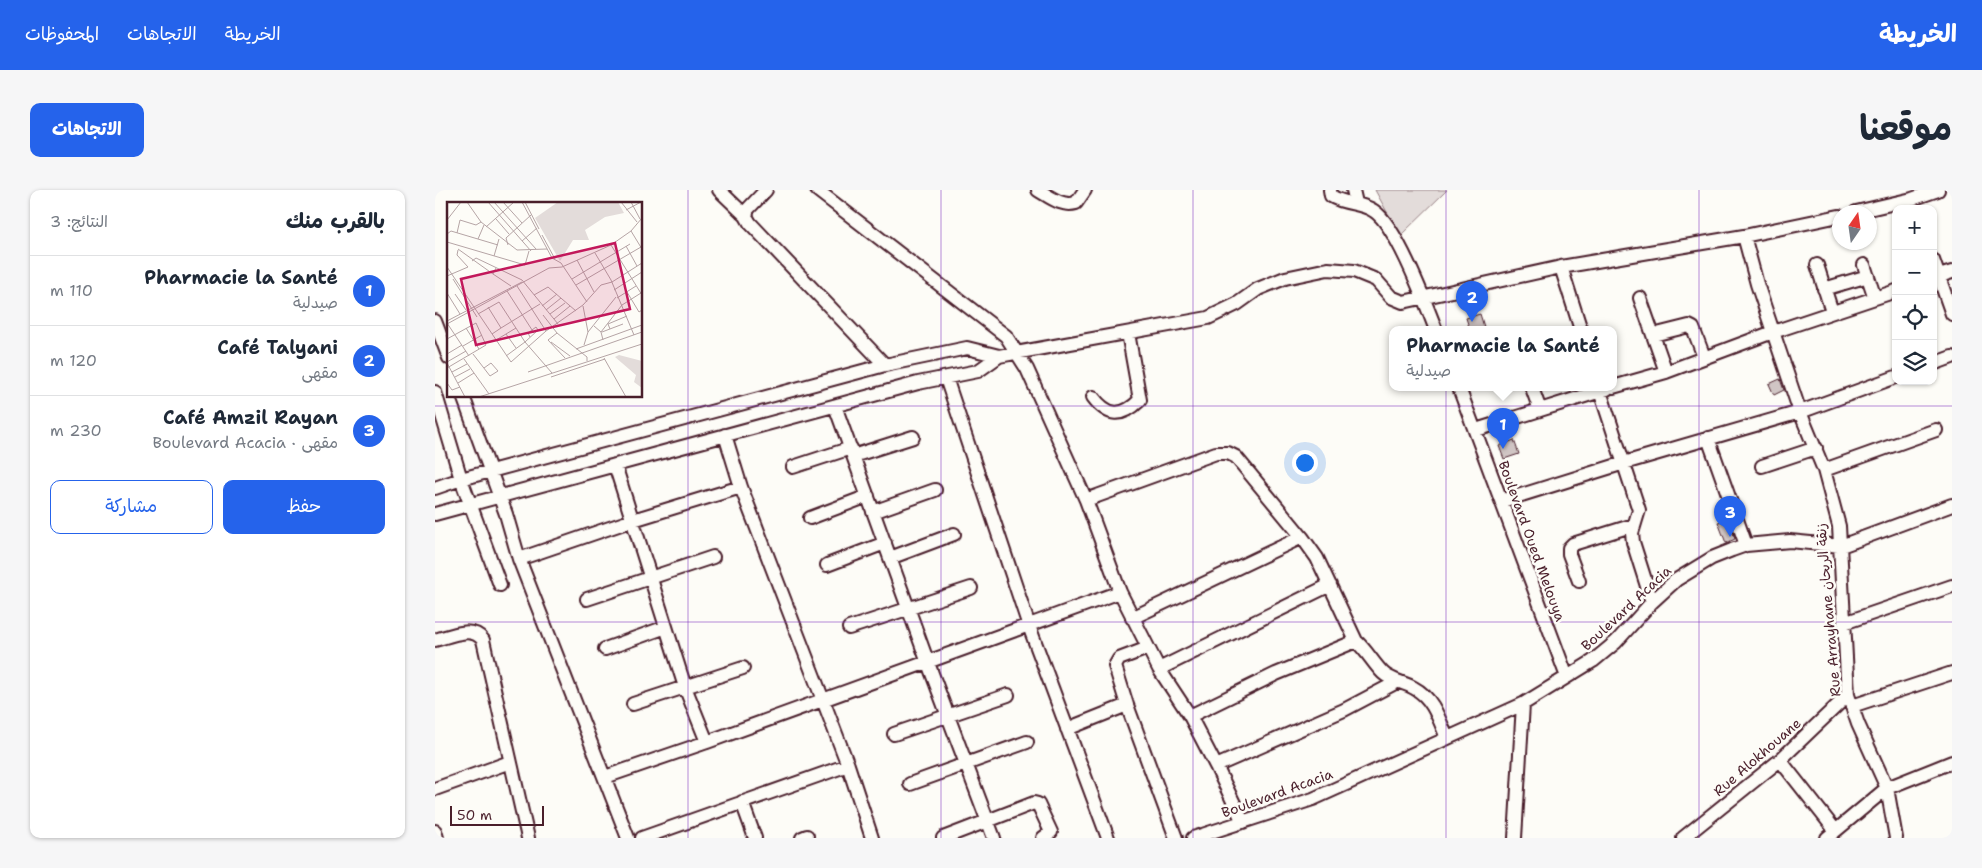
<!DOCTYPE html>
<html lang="ar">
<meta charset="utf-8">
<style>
:root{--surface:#fff;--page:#f6f6f7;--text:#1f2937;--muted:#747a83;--line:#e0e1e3;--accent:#2563eb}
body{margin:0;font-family:"Shantell Sans","Playpen Sans Arabic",sans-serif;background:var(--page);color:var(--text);direction:rtl}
.controls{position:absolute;right:15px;top:15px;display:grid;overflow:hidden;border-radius:10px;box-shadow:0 1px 4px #0004}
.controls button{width:45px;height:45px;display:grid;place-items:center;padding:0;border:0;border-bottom:1px solid var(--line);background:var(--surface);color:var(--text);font:25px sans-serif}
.compass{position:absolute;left:1397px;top:15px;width:45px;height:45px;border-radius:50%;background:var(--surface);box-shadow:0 1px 4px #0004;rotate:13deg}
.scale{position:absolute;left:15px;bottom:12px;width:94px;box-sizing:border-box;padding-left:5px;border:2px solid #4a1f2b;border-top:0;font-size:14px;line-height:18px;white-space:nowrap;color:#4a1f2b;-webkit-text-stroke:4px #fdfcf7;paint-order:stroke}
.you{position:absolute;left:869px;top:272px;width:18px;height:18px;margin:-12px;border:4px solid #fff;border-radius:50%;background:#1a73e8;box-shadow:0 0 0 8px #1a73e833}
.badge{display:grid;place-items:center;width:32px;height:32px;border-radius:50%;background:var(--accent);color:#fff;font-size:16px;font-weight:700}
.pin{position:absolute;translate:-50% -41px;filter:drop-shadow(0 1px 2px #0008)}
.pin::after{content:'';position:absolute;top:26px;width:18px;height:15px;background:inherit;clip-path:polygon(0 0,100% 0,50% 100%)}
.popup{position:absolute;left:954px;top:136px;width:228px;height:65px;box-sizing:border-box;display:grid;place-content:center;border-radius:10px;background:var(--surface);filter:drop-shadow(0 1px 4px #0005);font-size:16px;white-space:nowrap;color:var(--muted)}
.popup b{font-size:19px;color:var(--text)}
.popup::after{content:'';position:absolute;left:50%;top:100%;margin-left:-10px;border:10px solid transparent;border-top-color:var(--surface)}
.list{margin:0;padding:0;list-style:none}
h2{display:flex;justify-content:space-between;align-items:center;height:65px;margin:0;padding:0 20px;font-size:21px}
h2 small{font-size:16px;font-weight:400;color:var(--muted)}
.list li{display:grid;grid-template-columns:32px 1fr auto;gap:15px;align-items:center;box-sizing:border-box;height:70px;padding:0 20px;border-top:1px solid var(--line)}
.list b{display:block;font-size:19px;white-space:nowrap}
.list p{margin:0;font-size:16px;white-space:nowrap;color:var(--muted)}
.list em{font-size:16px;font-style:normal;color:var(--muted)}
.actions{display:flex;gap:10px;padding:15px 20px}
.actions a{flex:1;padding:11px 0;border:1px solid var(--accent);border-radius:10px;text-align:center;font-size:18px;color:var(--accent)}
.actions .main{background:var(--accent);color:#fff}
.icon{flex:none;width:28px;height:28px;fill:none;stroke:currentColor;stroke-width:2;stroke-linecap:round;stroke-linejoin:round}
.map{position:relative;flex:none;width:1517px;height:648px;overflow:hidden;direction:ltr;border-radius:10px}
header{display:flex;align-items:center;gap:30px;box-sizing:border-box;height:70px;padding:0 25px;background:var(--accent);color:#fff}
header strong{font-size:24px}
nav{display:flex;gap:28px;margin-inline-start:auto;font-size:18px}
.intro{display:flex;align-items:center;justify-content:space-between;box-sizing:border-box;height:120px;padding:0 30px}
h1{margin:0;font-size:35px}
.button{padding:12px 22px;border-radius:10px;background:var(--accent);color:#fff;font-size:18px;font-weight:700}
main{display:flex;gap:30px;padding:0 30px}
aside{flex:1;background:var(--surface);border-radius:10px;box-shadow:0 1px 4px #0004}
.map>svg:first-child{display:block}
</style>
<header>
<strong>الخريطة</strong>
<nav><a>الخريطة</a><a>الاتجاهات</a><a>المحفوظات</a></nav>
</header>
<div class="intro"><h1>موقعنا</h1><a class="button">الاتجاهات</a></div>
<main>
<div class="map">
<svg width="1517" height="648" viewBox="0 0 1517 648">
<rect width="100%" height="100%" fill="#fdfcf7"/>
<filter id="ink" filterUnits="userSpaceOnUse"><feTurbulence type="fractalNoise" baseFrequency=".02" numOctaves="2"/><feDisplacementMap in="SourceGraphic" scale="10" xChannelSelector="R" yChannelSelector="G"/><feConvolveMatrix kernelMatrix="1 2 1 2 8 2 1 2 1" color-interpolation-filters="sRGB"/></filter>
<g filter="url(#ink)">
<path fill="#e3dcda" stroke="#967e82" d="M940,0H1012L965,46Z"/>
<path fill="#d0c5c4" stroke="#4a1f2b" d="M1045,124L1050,140H1035L1031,128Z
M1345,189L1349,200L1339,205L1334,194Z
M1079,250L1084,264L1069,269L1064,256Z
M1293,329L1300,349L1291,353L1283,332Z"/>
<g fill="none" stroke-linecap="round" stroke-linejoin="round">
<defs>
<path id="minor" d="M284,0L311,26
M331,0L313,19L311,26L315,33L450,175
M382,0L571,146L592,179L651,310L685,402L724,479L755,526L781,576L808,632
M603,0C615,7 627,17 641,13L650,0
M895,0L896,6C910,15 926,12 939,21C961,35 991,114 1001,140
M918,0L921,13
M1421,22L1477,9L1503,0
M1309,46L1322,94L1365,222L1389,280L1404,336L1413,505L1423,534L1452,598L1461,648
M1498,70L1517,124
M1382,75L1397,122
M1429,75L1440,108
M1126,77L1146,140
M1498,88L1517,82
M1389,99L1433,86
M1205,108L1231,182
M0,131L14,168
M1218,145L1254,136L1258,138L1269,167
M1498,174L1517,167
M511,188L594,436L673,648
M1178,197L1231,182L1338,142L1461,101
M1024,198L1132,487
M1097,198L1105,220
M1164,198L1204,320L1197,343L1198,352L1217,412
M0,202L26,289L65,395
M28,206L71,324L84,369L193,648
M658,207C673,227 687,228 705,210L693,143
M400,216L493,473L559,648
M1041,240L1172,199
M290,245L306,297
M1273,248L1311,355
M418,266L478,247
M1327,276L1381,258
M358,277L416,258
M1389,280L1501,240
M0,298L26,289L450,175L532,158L564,166
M651,310L781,263H793L801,267L867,347L882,368L921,451C932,461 938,473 948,483C956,491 969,492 979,498C998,508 1004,529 1012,548
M1067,311L1189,273L1365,222L1461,187
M438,322L500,300
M0,324L483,193L543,181L564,166L773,128L802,114L823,99L850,88L893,79L919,81L941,90L956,107L968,112L1126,77L1309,46L1404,26
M375,328L433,306
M455,368L519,344
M84,369L198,330L306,297L413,575L437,648
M392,375L450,353
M1144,391L1134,364V358L1138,354L1199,335
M152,409L278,367
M697,428L867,347
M1409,433L1517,396
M414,438L536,398
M0,450C15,446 37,435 48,450L93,648
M170,459L231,437
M724,479L895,395
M198,514L308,478
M692,515L741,648
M1417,516L1517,483
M755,526L841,484L921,451
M632,539L692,515L680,476L684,469L713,458
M459,544L573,505
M272,552L685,402
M1345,570L1400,640
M781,576L909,520L962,492
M170,587L272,552L250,497L180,275
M475,594L592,552
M0,599L75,572
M307,612L320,648
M0,641L2,648
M207,648L413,575
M367,648L372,646
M508,648L599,613L603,614L616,642L608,648
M758,648L878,609L1088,514L1158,471L1181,452L1217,412L1241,390L1277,368L1297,360L1311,355L1355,351L1406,356L1517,315
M1080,648L1088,514
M1248,648L1345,570L1413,505
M1392,648L1452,598L1517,572"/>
</defs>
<use href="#minor" stroke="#4a1f2b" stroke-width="16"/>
<use href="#minor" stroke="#fdfcf7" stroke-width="12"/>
</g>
</g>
<path fill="none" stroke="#7b2cbf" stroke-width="1" stroke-opacity="0.55" d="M253,0V648M506,0V648M758,0V648M1011,0V648M1264,0V648M0,216H1517M0,432H1517"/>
<g text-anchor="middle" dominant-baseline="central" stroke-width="5" stroke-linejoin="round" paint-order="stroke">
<g font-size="14" fill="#4a1f2b" stroke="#fdfcf7">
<text transform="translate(1097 351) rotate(70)">Boulevard Oued Melouya</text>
<text transform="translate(1191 418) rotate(-43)">Boulevard Acacia</text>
<text transform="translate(1393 420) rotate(-95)">Rue Arrayhane زنقة الريحان</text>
<text transform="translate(1322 567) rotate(-41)">Rue Alokhouane</text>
<text transform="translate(842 603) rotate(-20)">Boulevard Acacia</text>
</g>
</g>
<g transform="translate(12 12)">
<rect width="195" height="195" fill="#fdfcf7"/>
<path d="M111,0H171L177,11L158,15L138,28L142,38H126L113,59L88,16ZM172,153L195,159V186L187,180L189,173L168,155Z" fill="#e3dcda"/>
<path fill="none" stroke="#b5a4a5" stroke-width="1" d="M20,0L34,20M41,0L84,49M47,0L89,47M56,0L75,21M75,0L105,56L114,61L140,100M78,0L92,27M174,0L190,20M184,0L193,17M179,8L194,0M49,17L62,32M0,18L14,0M39,25L67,0M184,29L195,47M10,31L13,18L29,23L34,20L70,48L100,47M0,32L4,29L51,43M95,33L108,57M31,37L37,23M75,39L90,26M0,40L78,63L82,49M61,43L59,36L84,13M164,43L195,93M179,44L190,64M11,47L46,72M148,51L164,78L187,133M47,54L52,37M130,58L147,90M25,59L29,56L75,78L111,122M0,65L64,160L99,129L136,103L154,83L165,80L195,61M49,66L46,72L64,84M0,74L21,65L10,53L11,48M6,77L30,115M125,77L183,42M129,83L194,45M70,84L99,129M167,88L195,70M60,89L87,131M180,90L192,110L195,108M0,91L13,112M8,92L19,108M87,93L101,85L129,109M170,96L189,84M95,104L110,92M136,104L141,130M41,105L54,126L45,132M99,108L114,96M31,112L52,100L78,140L91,128M103,112L118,101M96,113L110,131L140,155V159M107,117L123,104M0,119L75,80M0,121L22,154M0,122L102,66L115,65L164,43L184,29L195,16M147,124L154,130L156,138M19,126L32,147M54,126L93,102M163,127L161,122L180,114M154,130L175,103L194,91M155,130L176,122M110,131L101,138L118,156M59,132L69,146M83,135L81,131L89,125L91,128M0,137L29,121L39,143L0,166M49,138L69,126M104,140L123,154M137,143L141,130L169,95M16,144L35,133M129,147L195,123M0,152L15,143M26,152L43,174L51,169L44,161L37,166M59,154L78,140L105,171M157,156L179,195M17,157L42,192M0,160L19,149M0,161L18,195M5,170L20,162M81,170L195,130M8,175L23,167M104,175L158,157M0,181L5,188L13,185M11,181L27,171M32,195L195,142"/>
<path fill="#c2185b" fill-opacity="0.15" stroke="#c2185b" stroke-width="2.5" d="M168,41L183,107L29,143L14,77Z"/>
<rect width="195" height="195" fill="none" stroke="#4a1f2b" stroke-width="2.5"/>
</g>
</svg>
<div class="controls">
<button>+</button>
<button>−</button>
<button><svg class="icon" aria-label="locate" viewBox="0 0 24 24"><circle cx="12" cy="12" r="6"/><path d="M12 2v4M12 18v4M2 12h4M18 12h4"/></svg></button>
<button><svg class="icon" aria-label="layers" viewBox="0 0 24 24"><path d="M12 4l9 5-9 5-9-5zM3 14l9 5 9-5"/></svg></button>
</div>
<svg class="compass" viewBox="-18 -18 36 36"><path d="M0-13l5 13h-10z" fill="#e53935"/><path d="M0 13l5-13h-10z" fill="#747a83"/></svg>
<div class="scale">50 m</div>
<div class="you"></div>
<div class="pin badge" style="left:1068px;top:259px">1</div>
<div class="popup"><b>Pharmacie la Santé</b>صيدلية</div>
<div class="pin badge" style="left:1037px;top:132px">2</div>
<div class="pin badge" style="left:1295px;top:347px">3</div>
</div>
<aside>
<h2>بالقرب منك<small>النتائج: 3</small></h2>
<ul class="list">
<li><span class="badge">1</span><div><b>Pharmacie la Santé</b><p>صيدلية</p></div><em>110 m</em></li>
<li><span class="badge">2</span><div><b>Café Talyani</b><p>مقهى</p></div><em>120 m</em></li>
<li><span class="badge">3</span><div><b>Café Amzil Rayan</b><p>مقهى · Boulevard Acacia</p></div><em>230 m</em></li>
</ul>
<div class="actions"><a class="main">حفظ</a><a>مشاركة</a></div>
</aside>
</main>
